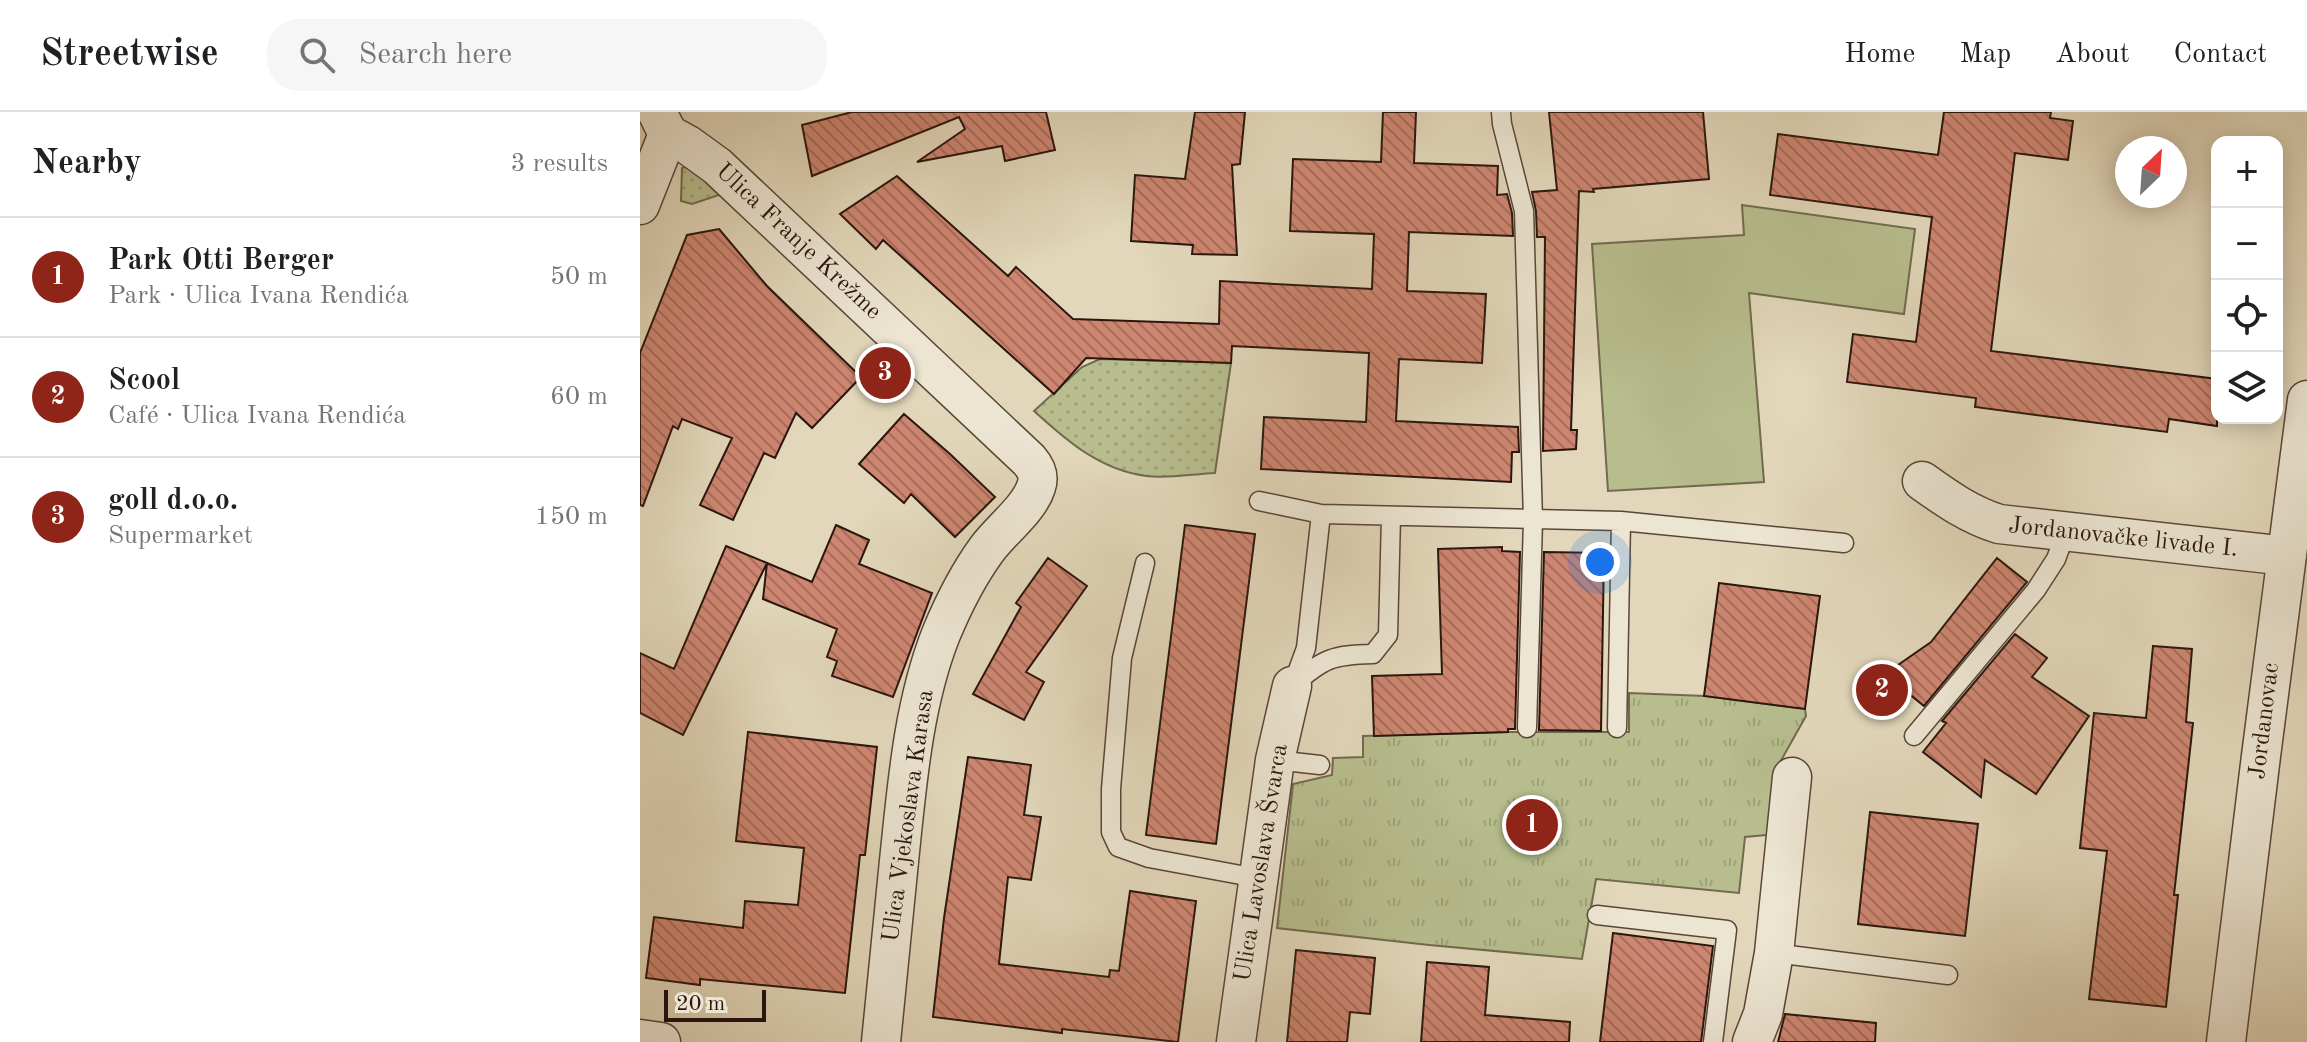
<!DOCTYPE html>
<meta charset="utf-8">
<style>
:root{--surface:#fff;--page:#f6f6f6;--text:#202124;--muted:#757577;--line:#e0e0e0;--accent:#8f2418}
body{margin:0;font-family:"Old Standard TT",serif;background:var(--page);color:var(--text)}
.controls{position:absolute;right:24px;top:24px;display:grid;overflow:hidden;border-radius:16px;box-shadow:0 4px 20px #0003}
.controls button{width:72px;height:72px;display:grid;place-items:center;padding:0;border:0;border-bottom:2px solid var(--line);background:var(--surface);color:var(--text);font:40px sans-serif}
.compass{position:absolute;left:1475px;top:24px;width:72px;height:72px;border-radius:50%;background:var(--surface);box-shadow:0 4px 20px #0003;rotate:25deg}
.scale{position:absolute;left:24px;bottom:20px;width:102px;box-sizing:border-box;padding-left:8px;border:4px solid #2b160e;border-top:0;font-size:22px;line-height:28px;white-space:nowrap;color:#2b160e;-webkit-text-stroke:6px #ece5d2;paint-order:stroke}
.you{position:absolute;left:960px;top:450px;width:28px;height:28px;margin:-20px;border:6px solid #fff;border-radius:50%;background:#1a73e8;box-shadow:0 0 0 12px #1a73e833}
.badge{display:grid;place-items:center;width:52px;height:52px;border-radius:50%;background:var(--accent);color:#fff;font-size:26px;font-weight:700}
.pin{position:absolute;translate:-50% -50%;border:4px solid #fff;box-shadow:0 2px 8px #0006}
.list{margin:0;padding:0;list-style:none}
h2{display:flex;justify-content:space-between;align-items:center;height:104px;margin:0;padding:0 32px;font-size:34px}
h2 small{font-size:26px;font-weight:400;color:var(--muted)}
.list li{display:grid;grid-template-columns:52px 1fr auto;gap:24px;align-items:center;box-sizing:border-box;height:120px;padding:0 32px;border-top:2px solid var(--line)}
.list b{display:block;font-size:30px;white-space:nowrap}
.list p{margin:0;font-size:26px;white-space:nowrap;color:var(--muted)}
.list em{font-size:26px;font-style:normal;color:var(--muted)}
.icon{flex:none;width:44px;height:44px;fill:none;stroke:currentColor;stroke-width:2;stroke-linecap:round;stroke-linejoin:round}
.map{position:relative;flex:none;width:1667px;height:930px;overflow:hidden}
header{display:flex;align-items:center;gap:48px;box-sizing:border-box;height:112px;padding:0 40px;background:var(--surface);border-bottom:2px solid var(--line)}
header strong{font-size:38px}
nav{display:flex;gap:44px;margin-inline-start:auto;font-size:28px}
.search{width:560px;height:72px;background:var(--page);display:flex;align-items:center;gap:20px;box-sizing:border-box;padding:0 28px;border-radius:32px;color:var(--muted);font-size:30px}
main{display:flex}
aside{flex:1;background:var(--surface)}
.map>svg:first-child{display:block}
</style>
<header>
<strong>Streetwise</strong>
<div class="search"><svg class="icon" aria-label="search" viewBox="0 0 24 24"><circle cx="10" cy="10" r="6"/><path d="M15 15l6 6"/></svg>Search here</div>
<nav><a>Home</a><a>Map</a><a>About</a><a>Contact</a></nav>
</header>
<main>
<aside>
<h2>Nearby<small>3 results</small></h2>
<ul class="list">
<li><span class="badge">1</span><div><b>Park Otti Berger</b><p>Park · Ulica Ivana Rendića</p></div><em>50 m</em></li>
<li><span class="badge">2</span><div><b>Scool</b><p>Café · Ulica Ivana Rendića</p></div><em>60 m</em></li>
<li><span class="badge">3</span><div><b>goll d.o.o.</b><p>Supermarket</p></div><em>150 m</em></li>
</ul>
</aside>
<div class="map">
<svg width="1667" height="930" viewBox="0 0 1667 930">
<defs>
<pattern id="grass-dots" width="8" height="8" patternUnits="userSpaceOnUse" patternTransform="scale(2)"><rect width="8" height="8" fill="#b7bd8d"/><path d="M2 2h.1M6 6h.1" fill="none" stroke="#9ea278" stroke-width="1.8" stroke-linecap="round"/></pattern>
<pattern id="park-tufts" width="24" height="20" patternUnits="userSpaceOnUse" patternTransform="scale(2)"><rect width="24" height="20" fill="#b7bd8d"/><path d="M3 7l-1-3M5 7V3M7 7l1-3M15 17l-1-3M17 17v-4M19 17l1-3" fill="none" stroke="#9ea278"/></pattern>
<pattern id="building-back-hatch" width="6" height="6" patternUnits="userSpaceOnUse" patternTransform="scale(2)"><rect width="6" height="6" fill="#cd8671"/><path d="M-1 5l2 2M0 0l6 6M5-1l2 2" fill="none" stroke="#a76d5b"/></pattern>
</defs>
<rect width="100%" height="100%" fill="#e2d7ba"/>
<filter id="stains"><feTurbulence type="fractalNoise" baseFrequency=".0025" numOctaves="4"/><feColorMatrix values="0 0 0 0 .2 0 0 0 0 .09 0 0 0 0 .02 0 0 0 .5 -.17"/></filter>
<radialGradient id="worn" r=".72"><stop offset=".6" stop-color="#630" stop-opacity="0"/><stop offset="1" stop-color="#630" stop-opacity=".3"/></radialGradient>
<path fill="url(#grass-dots)" stroke="#716a4e" stroke-width="2" d="M49,54L85,81L52,92L41,89L42,56Z
M460,247L591,251L575,361C553,362 527,367 506,364C460,358 427,329 394,299L442,255Z"/>
<path fill="url(#park-tufts)" stroke="#716a4e" stroke-width="2" d="M989,581L1065,584L1165,597L1166,604L1139,652L1135,675L1134,716L1126,723L1105,725L1099,781L956,767L942,847L789,833L637,816L653,672L692,663L693,646L723,645V624L868,620H989Z"/>
<path fill="#b7bd8d" stroke="#716a4e" stroke-width="2" d="M1102,93L1275,117L1264,202L1109,181L1124,370L968,379L952,132L1104,123Z"/>
<path fill="url(#building-back-hatch)" stroke="#2b160e" stroke-width="2" d="M212,0H406L415,38L365,49L362,34L277,50L325,17L319,5L172,64L162,13Z
M555,0H605L600,52L592,53L597,143L552,142L553,133L491,129L495,63L545,67Z
M743,0H776L774,51L858,54L857,83L867,82L872,101L873,124L769,120L767,179L846,182L842,251L759,247L756,309L878,315L879,340H872L871,370L621,357L624,305L726,310L729,241L592,234L591,251L446,246L414,282L243,128L236,137L200,102L257,64L368,164L376,155L433,207L579,212L580,169L732,177L734,122L650,119L653,47L741,50Z
M909,0H1063L1069,67L953,77L954,80L939,79L931,318H937L936,337L903,339L905,125H897L896,99L892,80L917,78Z
M1304,0H1411L1410,6L1433,9L1428,48L1375,41L1351,239L1577,267V314L1529,307L1527,320L1335,295L1336,286L1207,270L1213,222L1276,230L1292,105L1130,83L1138,22L1298,43Z
M79,117L127,174L221,265L172,316L156,301L135,346L124,341L93,408L60,393L92,326L42,307L38,317L33,314L3,394L0,393V241L47,123Z
M264,302L310,342L355,385L315,425L271,382L264,391L219,352Z
M196,413L229,428L219,452L292,481L253,585L192,564L197,549L187,545L197,517L123,487L127,451L172,470Z
M545,413L615,422L576,732L506,723Z
M86,434L127,451L43,623L0,601V541L34,557Z
M862,435V439L880,440L875,617H868V620L734,624L732,564L802,562L798,437Z
M904,440L964,441L961,619L899,618Z
M408,446L447,474L386,560L404,570L384,608L333,582L381,495L376,491Z
M1357,446L1387,470L1284,594L1245,562L1291,530Z
M1079,471L1180,484L1165,597L1064,584Z
M1375,522L1407,546L1392,565L1449,604L1396,682L1345,648L1341,685L1283,640L1306,611L1302,609Z
M1513,534L1552,537L1546,610L1553,611L1534,783H1538L1526,895L1449,887L1467,739L1440,736L1454,601L1506,606Z
M108,620L237,635L225,743H220L205,881L60,867V873L6,866L14,805L103,816L105,789L158,793L164,736L96,729Z
M328,645L391,653L384,703L401,705L391,768L368,765L359,852L469,865L470,858L479,859L490,779L556,789L538,930L422,917V921L293,905L304,806Z
M1230,700L1338,712L1325,824L1218,812Z
M973,821L1073,834L1061,930H960Z
M656,838L735,846L730,902L710,900L707,930H647Z
M787,850L849,855L845,903L930,910L929,930H781Z
M1145,902L1236,911L1235,930H1138Z"/>
<g fill="none" stroke-linecap="round" stroke-linejoin="round">
<defs>
<path id="service" d="M861,0L862,12L884,99L893,408L887,616
M619,389L681,402L981,409L1204,431
M505,451L482,546L471,677V720L478,735L509,746L617,766
M654,569L666,536L681,402
M652,574C684,546 692,543 733,542L748,523L751,404
M977,616L981,409
M1274,624L1396,478L1416,447L1426,420
M635,648L680,653
M957,803L1087,818L1073,930
M1134,841L1308,863"/>
<path id="minor" d="M17,0L28,22L48,33L77,54L389,348C396,356 400,364 396,375C389,397 361,418 347,437C328,463 313,493 301,522C273,593 267,673 259,749C253,809 247,870 241,930
M0,93L28,22
M1282,369C1307,387 1330,403 1359,412L1647,444
M0,927L21,930
M596,930L635,648L652,574
M1112,930L1123,902L1134,841L1152,665
M1586,930L1621,644L1667,288"/>
</defs>
<use href="#service" stroke="#594639" stroke-width="21"/>
<use href="#minor" stroke="#594639" stroke-width="41"/>
<use href="#service" stroke="#ece5d2" stroke-width="18"/>
<use href="#minor" stroke="#ece5d2" stroke-width="38"/>
</g>
<g text-anchor="middle" dominant-baseline="central" stroke-width="7" stroke-linejoin="round" paint-order="stroke">
<g font-size="24" fill="#2b160e" stroke="#ece5d2">
<text transform="translate(158 130) rotate(43)">Ulica Franje Krežme</text>
<text transform="translate(1483 426) rotate(6)">Jordanovačke livade I.</text>
<text transform="translate(1625 609) rotate(-83)">Jordanovac</text>
<text transform="translate(269 704) rotate(-82)">Ulica Vjekoslava Karasa</text>
<text transform="translate(622 751) rotate(-81)">Ulica Lavoslava Švarca</text>
</g>
</g>
<rect width="100%" height="100%" filter="url(#stains)"/>
<rect width="100%" height="100%" fill="url(#worn)"/>
</svg>
<div class="controls">
<button>+</button>
<button>−</button>
<button><svg class="icon" aria-label="locate" viewBox="0 0 24 24"><circle cx="12" cy="12" r="6"/><path d="M12 2v4M12 18v4M2 12h4M18 12h4"/></svg></button>
<button><svg class="icon" aria-label="layers" viewBox="0 0 24 24"><path d="M12 4l9 5-9 5-9-5zM3 14l9 5 9-5"/></svg></button>
</div>
<svg class="compass" viewBox="-18 -18 36 36"><path d="M0-13l5 13h-10z" fill="#e53935"/><path d="M0 13l5-13h-10z" fill="#757577"/></svg>
<div class="scale">20 m</div>
<div class="you"></div>
<div class="pin badge" style="left:892px;top:713px">1</div>
<div class="pin badge" style="left:1242px;top:578px">2</div>
<div class="pin badge" style="left:245px;top:261px">3</div>
</div>
</main>
